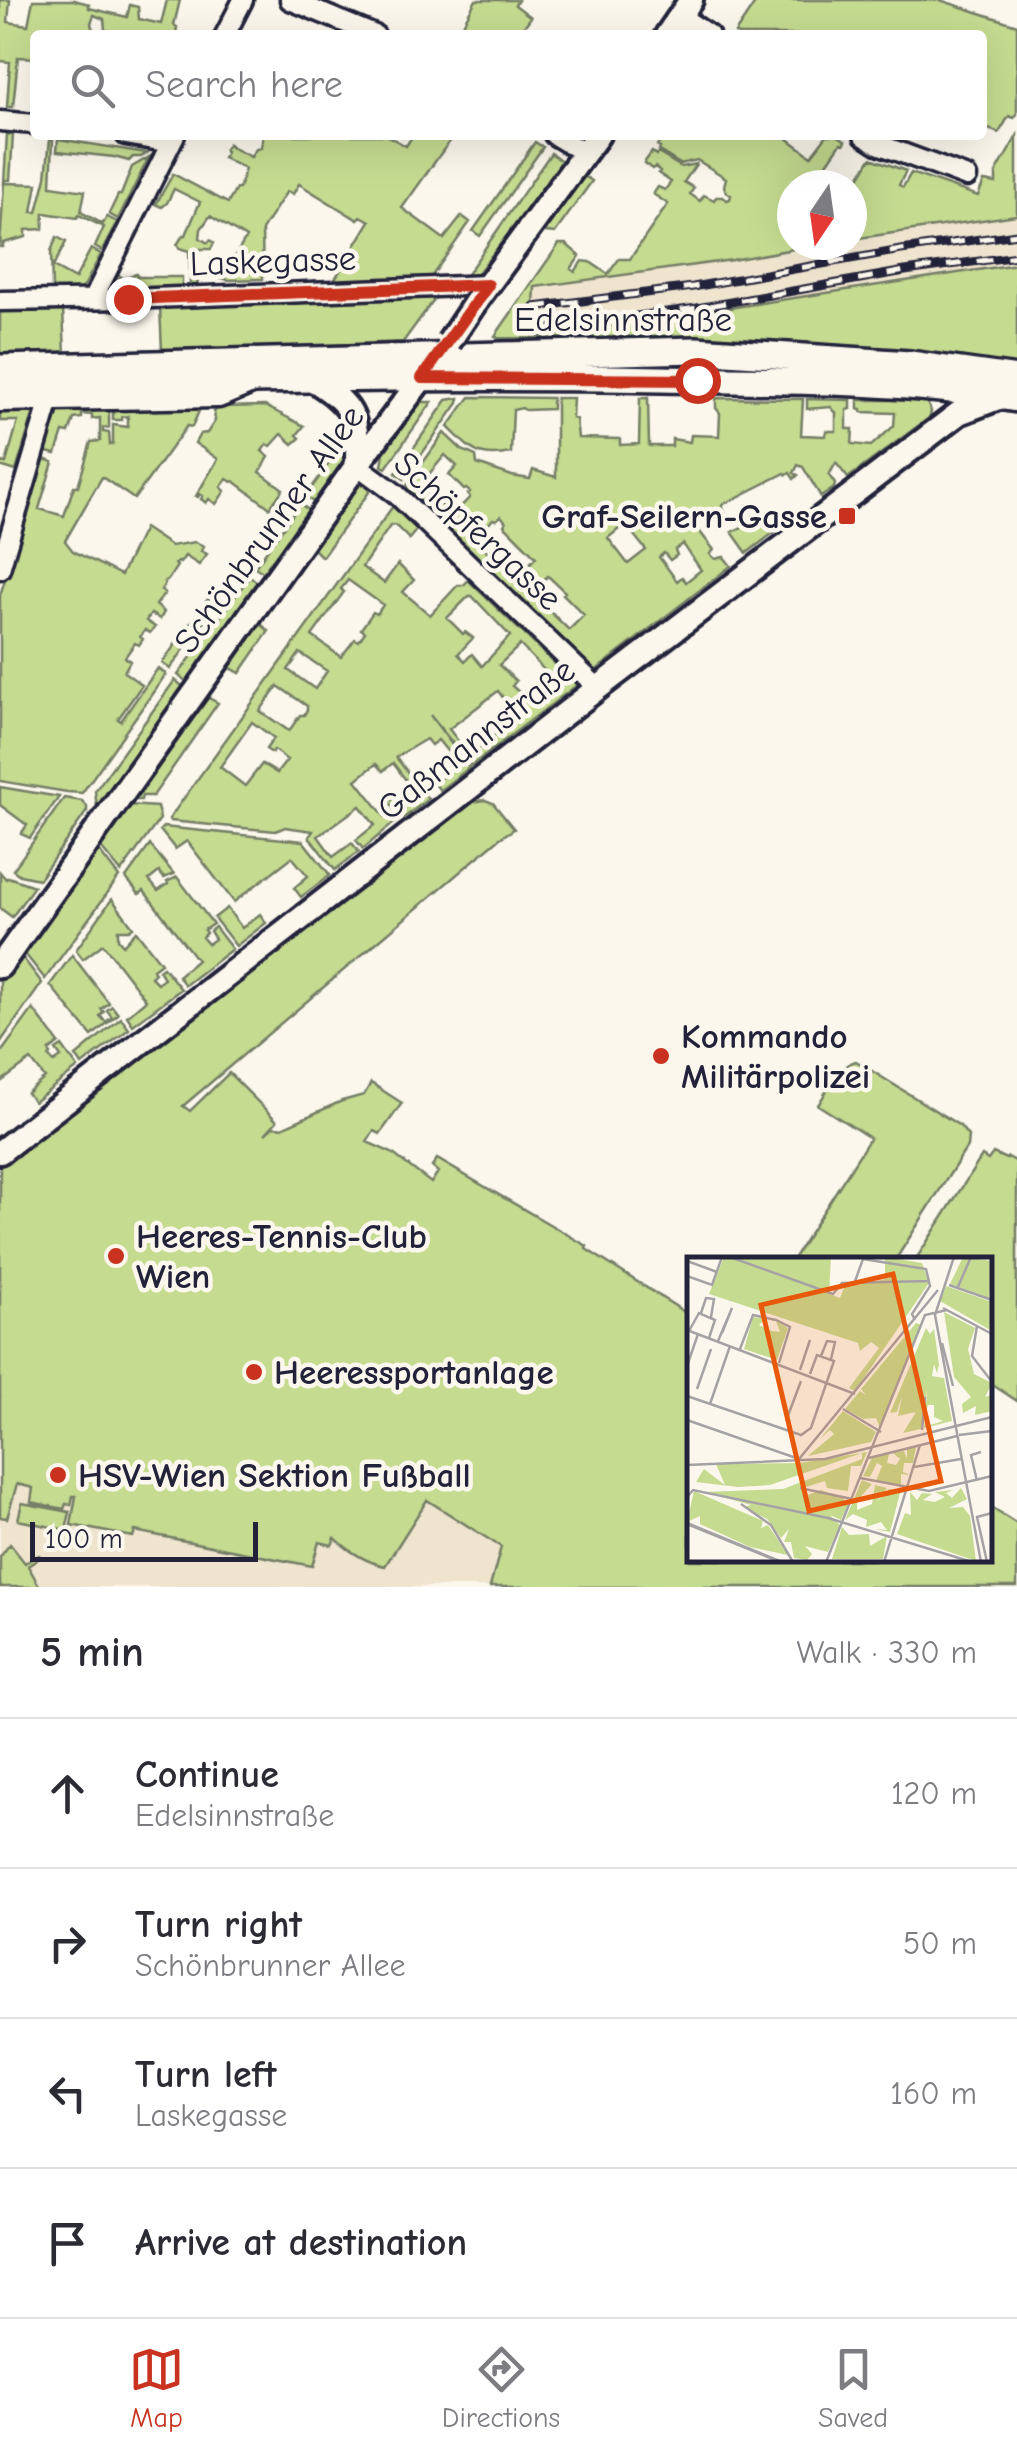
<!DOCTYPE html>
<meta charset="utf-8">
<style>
:root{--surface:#fff;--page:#f7f7f7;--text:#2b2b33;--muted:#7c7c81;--line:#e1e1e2;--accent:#c8321e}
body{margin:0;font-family:"Comic Neue",sans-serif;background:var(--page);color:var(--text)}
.compass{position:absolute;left:777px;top:170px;width:90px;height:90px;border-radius:50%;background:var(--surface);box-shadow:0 10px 40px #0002;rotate:193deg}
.scale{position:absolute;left:30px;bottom:25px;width:228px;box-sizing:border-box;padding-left:10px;border:5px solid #22223b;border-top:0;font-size:28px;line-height:35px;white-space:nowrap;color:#22223b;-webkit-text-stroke:8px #fbf7ec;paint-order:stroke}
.stop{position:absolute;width:30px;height:30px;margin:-22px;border:8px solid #c8321e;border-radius:50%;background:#fff}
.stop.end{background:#c8321e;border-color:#fff;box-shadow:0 2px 10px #0008}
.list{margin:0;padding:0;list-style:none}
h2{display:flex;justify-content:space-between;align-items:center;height:130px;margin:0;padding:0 40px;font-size:42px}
h2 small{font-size:32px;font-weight:400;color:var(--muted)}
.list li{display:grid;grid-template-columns:65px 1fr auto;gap:30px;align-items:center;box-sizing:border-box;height:150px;padding:0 40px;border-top:2px solid var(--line)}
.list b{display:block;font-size:38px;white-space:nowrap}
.list p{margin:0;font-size:32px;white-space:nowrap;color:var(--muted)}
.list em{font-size:32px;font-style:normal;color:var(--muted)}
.icon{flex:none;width:55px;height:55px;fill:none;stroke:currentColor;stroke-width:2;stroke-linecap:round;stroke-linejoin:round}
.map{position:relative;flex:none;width:1017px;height:1587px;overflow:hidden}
.search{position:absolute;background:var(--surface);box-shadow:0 10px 40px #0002;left:30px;right:30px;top:30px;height:110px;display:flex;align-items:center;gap:25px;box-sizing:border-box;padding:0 35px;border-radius:10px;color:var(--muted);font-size:38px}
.sheet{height:730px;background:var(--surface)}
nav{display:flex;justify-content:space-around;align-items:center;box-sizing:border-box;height:140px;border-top:2px solid var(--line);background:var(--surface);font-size:28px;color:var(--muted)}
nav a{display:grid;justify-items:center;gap:5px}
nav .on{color:var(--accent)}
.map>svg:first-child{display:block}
</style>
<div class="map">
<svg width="1017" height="1587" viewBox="0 0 1017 1587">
<rect width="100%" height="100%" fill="#fbf7ec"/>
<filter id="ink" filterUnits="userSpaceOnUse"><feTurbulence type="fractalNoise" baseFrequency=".01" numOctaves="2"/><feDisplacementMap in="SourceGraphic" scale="20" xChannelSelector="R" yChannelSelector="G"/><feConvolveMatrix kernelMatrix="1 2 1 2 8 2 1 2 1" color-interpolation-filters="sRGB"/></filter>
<g filter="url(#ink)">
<path fill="#efe4ce" d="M1017,215V264L531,339L535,287L732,260L816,245H852V239Z
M0,1479L77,1496L71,1524L133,1537L135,1531L311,1566L319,1541L335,1537L347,1549L370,1563L385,1566L427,1500L501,1547L490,1587H0Z"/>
<path fill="#c5db90" stroke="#747e66" stroke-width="2.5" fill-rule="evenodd" d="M0,0H10L8,22L28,25L33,0H74L89,4V8L127,17L130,5L138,7L139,19L161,24L167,0H180L174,25L177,27L176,35H117L116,32L105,30L104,19L94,15L91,23C92,32 97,33 106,35H35V58L18,57L13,107H7L10,62L0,61Z
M476,0H518L515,5L531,17L518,35H457Z
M757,0H940L1017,25V114L1014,118L1009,116L999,133L983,127L986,121L982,120V35H738L735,33Z
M7,134L13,135L10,180H5V183L37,184L32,212H37L46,177L50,139H53L51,186L85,191L81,212L103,224L107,217L117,222L102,251L95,247L104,227L79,215L77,218L44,213L43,229L26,230V237L3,243V247H0Z
M263,135H386L406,146L413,135H454L402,208L444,239L462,216L470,222L429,280L333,282L370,221L361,216L358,220L299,184L293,194L287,191L262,230L263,279L228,280L222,278L226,275L227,270L246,238L210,216L201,229L200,238L208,243L210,240L214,243L211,249H195V275L197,276L198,286H190L189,251L179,248L177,245L183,235H186L200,202L174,189L167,203L162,207L156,204L173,174L228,203L236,189H239L245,169L223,158L226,152L224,151L228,144L231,147L251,157L256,149L261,148Z
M664,135H783L811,156L827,135H837L846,141L844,144L841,143L821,172L835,183L834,185H792V245H816L732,260L535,287L532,338L1017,264V367L901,351L644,340L498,338L495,336L559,244H566L580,256L571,269L575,272L582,261L590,262L608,274L619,259H630L668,204L653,194L658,187L665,190L671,182L658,173L660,171L655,167L652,169L644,163L652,152L656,155L658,153L681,167L696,164L684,182L694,188L690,194L700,201L704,195L714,200L716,197H723L727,200L730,199L731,195L726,192L724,186L726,178L697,160L680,164L659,151L660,148L657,146Z
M1017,136V215L852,239V189L871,158L906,171L899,185L903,187L911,173L978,196L984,181L996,183V173Z
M58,139L147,153L141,157H133L129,161L114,157L57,151Z
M535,142L543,147L480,236L473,231Z
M551,153L564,163L477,274L467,281L465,277Z
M149,157L118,219L109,214L118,195H121L132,167Z
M581,174L592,181L555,233L546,232L545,230Z
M57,237L66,242L53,267L75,279L91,249L101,254L82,290H52L51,251Z
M136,274L138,277H182V287L123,288L119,284L120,276L124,279Z
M435,298L403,342L162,352L160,306Z
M63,309L65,355L0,357V311Z
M470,397L552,398V409L525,410L522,408L513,410L511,453C476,460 471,449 448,427Z
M459,398L458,403L404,479L396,473L447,400Z
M556,398H573L572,418L576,419L578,438L620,439V445L639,444L640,398H648L649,446H672V439L690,442L691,435L719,436L720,413L716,408V398L803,399L801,435L825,436L826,431H836V413L831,407L807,409V399L851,400V409L847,410V429H853L852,444L871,446L894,426L895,413L862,412V409H858V400H926L931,411L930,417L848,478L836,463L829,475L835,484L834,488L821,497L803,467L798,465L794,473L798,475L794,479L790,473L787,475L785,473L722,505L727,519L725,521L720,515L714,520L720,527L718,530L705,514L697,520L694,517L688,521L690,525L693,523L714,550L710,554L715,559L724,557L731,566L595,671L406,487L444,433L462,450L476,456L477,464L512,476L530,479L533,470L556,477ZM445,455L457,466L449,475L464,490L466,489L470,492L468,494L470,497L452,516L420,485ZM501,516L506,522L504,525L536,557L516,578L475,540L493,519L496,520ZM625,524L646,550L628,564L608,538ZM683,544L701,570L686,582L682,577L677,581L659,557L664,553L670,560L677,555L675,550ZM548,576L565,592L563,594L584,615L569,630L529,591L538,579L542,581Z
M420,402H432L386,468L382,466L384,453Z
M265,406L304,426L297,435L300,438L293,444L282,434L271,446L267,444L262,451L269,457L260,472L283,489L270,508L234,481L232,482L227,479L221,487L225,491L216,504L209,499L206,503L201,499L203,496L200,494L198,497L196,496L218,459L195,443L200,434L207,433L215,421L214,412L219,407Z
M195,407L199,411L192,427L187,426L134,499L102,477L65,541L73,551L121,575L144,528L171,546L195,542L204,546L201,551L207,554L199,565L185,556L180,563L178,562L175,564L177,566L168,580L164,582L165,583L161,590L165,593L156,605L164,612L160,619L151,614L146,621L155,627L150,633L145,630L140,637L143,639L139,645L135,643L125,657L130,661L124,672L142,685L118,719L121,721L158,668L166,674L82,793L67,792L0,781V595L44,459L53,462L39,509L64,516L74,486H78L91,442L100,441V418L92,419V415L82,414V418L74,419L69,433L63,432L56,454L46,452L58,411L109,409V428H103V432L109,433L110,445L113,444V425L128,427V416L122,417V420H113V410Z
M34,411L16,471L0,466V462L6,463L18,421H0V412Z
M346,440L355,448L319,505L305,497Z
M372,483V488L322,557L312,547L354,488L359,485Z
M300,504L313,513L269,576L255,567Z
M393,506L417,529L409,539L395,525L390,526L362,567L384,583L398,564L414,580L403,592L430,615L458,585H464L468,580L577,685L471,766L430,715L469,768L440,790L434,783L435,780L445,776L449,770H452L456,766V762L438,740L431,745L426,739L396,757L428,799L404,818L401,817L363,849L356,840L375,825L360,806L318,836L333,857L352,843L359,852L335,870L309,837L313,831L285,827L276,831L170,821L169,819ZM348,580L383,605L377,614L373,612L361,629L365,632L359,641L355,639L341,657L312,636L344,592L341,589ZM469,596H472L510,636L482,666L472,654L465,661L458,654L473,638L465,632L463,634L447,618ZM520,645L548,674L521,694L512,686L516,681L499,665ZM300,653L327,671L315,689L288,670ZM278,686L307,706V710L304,715H300L289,731L260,711ZM498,691L519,719L495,735L470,757L449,729ZM252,722L274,738L266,749L272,753L274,750L287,760L277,773L262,764L245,786L220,767ZM393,763L409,784L389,802L395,811L386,818L356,780L376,764L383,771Z
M778,509L779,514L783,512L788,522L747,553L732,532Z
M250,576L257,582L191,685L178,675Z
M208,599L215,606L170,669L162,663Z
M257,624L262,625L269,631L240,673L231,668L229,664Z
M175,680L187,690L100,810L97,808L95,791Z
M205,696L218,703L153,796H142L141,800H136L134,796Z
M0,787L59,797L30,838L21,834L27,825L0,805Z
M64,798L82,801L87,806V811L39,879L20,875L13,870Z
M485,800L493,803L514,829L500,838L183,1106L190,1111L229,1073L277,1121L265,1134L274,1126L282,1128L342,1101L364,1095L371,1083L402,1103L380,1134L374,1131L367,1142L392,1153L431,1183L438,1172L432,1167L437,1159L587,1246L586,1249L689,1315L690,1560H990V1507L1017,1524V1587H490L501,1547L427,1500L385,1566C365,1562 350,1552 335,1538L332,1545L319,1542L312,1566L135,1531L133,1537L71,1525L76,1496H73L71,1505L66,1504L64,1509L31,1502L33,1488L17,1484L7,1518L0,1517V1164L473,802Z
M128,805L157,807L160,819L121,872L102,849L100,842Z
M163,827L303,841L330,875L301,897L294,888L308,876L292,857L234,902L187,841L175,849L160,830Z
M150,845L174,874L164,878L159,872L149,880L158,891L168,884L167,882L177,877L213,924L204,930L206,933L202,937L208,944L215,939L210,931L215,927L232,949L185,985L178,976L197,960L144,891L139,894L126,878Z
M94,851H99L119,877L45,979L22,950Z
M0,872L6,879L8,877L34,886L12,917L0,908Z
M112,899L133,927L129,930H118V939L123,945L136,931L161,963L153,969L155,973L151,977L157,983L164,978L159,970L163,967L181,989L133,1025L127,1016L146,1000L103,944L83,959L76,950Z
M227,908L242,928L260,914L266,923L236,946L214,918Z
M72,955L109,1003L101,1009L104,1012L100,1016L106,1022L112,1017L107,1010L112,1006L118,1014L92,1036L50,985Z
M18,956L23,958L42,983L0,1043V982Z
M33,1009L59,1043L49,1051L51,1054L49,1057L54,1062L61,1057L56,1050L62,1046L78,1068L34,1102L27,1093L45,1078L31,1060L2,1081L0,1079V1054Z
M121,1018L129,1029L82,1065L76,1056Z
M856,1061L960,1126L968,1136L967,1147L896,1259H793L870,1138L818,1105C828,1090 838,1065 856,1061Z
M993,1153L1006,1159L1008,1157L1017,1162V1401L990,1383V1260L916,1259L982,1156L988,1160Z
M22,1503L70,1512L66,1530L18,1520Z
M10,1544L25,1563L39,1555L41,1557L28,1566L40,1587H0V1557Z"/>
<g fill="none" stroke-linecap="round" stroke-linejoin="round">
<defs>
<path id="minor" d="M290,0L375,35
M680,16L709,35
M225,35L243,0
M0,121L35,124
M126,135L171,143
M554,135L586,154
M864,135L878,144L967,177
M93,299L175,135
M0,301L128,299L488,285
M0,402L219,398L252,384
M357,465L395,493L598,688
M0,569L50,400"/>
<path id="tertiary" d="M667,35L691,0
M479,297L598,135
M312,379C354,406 358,415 357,465
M0,966L357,465L429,369
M0,1152L598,688L959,413L1001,397"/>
<path id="secondary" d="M0,368L696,350L910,364L1017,379
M0,386C220,380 441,375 661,379C779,381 900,379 1017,399"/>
</defs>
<use href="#minor" stroke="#22223b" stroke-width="25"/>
<use href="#tertiary" stroke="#22223b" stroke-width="30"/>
<use href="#secondary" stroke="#22223b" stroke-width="32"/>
<use href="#minor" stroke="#fbf7ec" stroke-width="18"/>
<use href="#tertiary" stroke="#fbf7ec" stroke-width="22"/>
<use href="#secondary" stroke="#fbf7ec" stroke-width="25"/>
<defs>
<path id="rail" d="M534,307L693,287L901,250L1017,234
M532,330L697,308L905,271L1017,256"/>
</defs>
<use href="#rail" stroke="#22223b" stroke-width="9"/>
<use href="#rail" stroke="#fbf7ec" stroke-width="5" stroke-dasharray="15" stroke-linecap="butt"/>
<defs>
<path id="tertiary-bridge" d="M449,342L479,297"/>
</defs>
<use href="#tertiary-bridge" stroke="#22223b" stroke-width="30" stroke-linecap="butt"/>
<use href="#tertiary-bridge" stroke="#fbf7ec" stroke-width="22"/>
</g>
</g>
<g fill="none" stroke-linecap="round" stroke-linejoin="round" filter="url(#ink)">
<path stroke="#c8321e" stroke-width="12" d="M128,299L488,285L422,378L697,380"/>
</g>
<g fill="#c8321e" stroke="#fbf7ec" stroke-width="4">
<rect x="837" y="506" width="20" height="20" rx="5"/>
<circle cx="661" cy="1056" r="10"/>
<circle cx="116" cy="1256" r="10"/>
<circle cx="254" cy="1372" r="10"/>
<circle cx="58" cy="1475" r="10"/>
</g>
<g text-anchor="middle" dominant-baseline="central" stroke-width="9" stroke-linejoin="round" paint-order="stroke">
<g font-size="35" fill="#22223b" stroke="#fbf7ec">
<text transform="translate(273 261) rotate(-2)">Laskegasse</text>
<text x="623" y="319">Edelsinnstraße</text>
<text transform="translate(269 529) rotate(-54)">Schönbrunner Allee</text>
<text transform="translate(478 531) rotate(43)">Schöpfergasse</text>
<text transform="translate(476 739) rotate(-38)">Gaßmannstraße</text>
</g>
<g font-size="35" font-weight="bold" fill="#22223b" stroke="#fbf7ec" text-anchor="start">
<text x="827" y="516" text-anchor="end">Graf-Seilern-Gasse</text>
<text x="681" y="1036">Kommando<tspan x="681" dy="40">Militärpolizei</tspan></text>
<text x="136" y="1236">Heeres-Tennis-Club<tspan x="136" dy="40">Wien</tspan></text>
<text x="274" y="1372">Heeressportanlage</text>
<text x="78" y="1475">HSV-Wien Sektion Fußball</text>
</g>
</g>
<g transform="translate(687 1257)">
<rect width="305" height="305" fill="#fbf7ec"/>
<path d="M37,0H144L142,37L153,41L157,31L198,22V0L235,6L242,26L168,134L162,131L192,91L184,85L173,94L171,86L22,37ZM271,0L259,29L305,45V74L253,44ZM276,0L305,4L302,41L263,27ZM257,55L288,71L281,92L287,117L305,126L298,140L305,138V154L288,158L289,149L276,156L275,147L284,140L267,120ZM66,60L78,62L72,68L85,74L93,75L89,64L101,71L90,103L57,92ZM229,66L235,68L193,171L189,161L176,162L158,152L173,134L179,138L174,132ZM239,71L243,77L247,72L252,108L250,116L247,107L245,119L257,121L265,164L237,171L238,163L240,169L256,164L247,160V148H241L238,160L240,133L234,172L216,176L229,155L211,159L215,139L210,155L203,156ZM156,154L189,175L184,185L121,199L147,177L143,173L133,182ZM229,190L226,206H217L216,215L223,218L214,217V230L189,224L195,209L190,206L183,220L176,219L185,201L202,197L200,206L209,208L213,202L206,196L217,194L220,202V192ZM180,195L174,209H164L161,234L140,231L138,224L119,230L118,239L134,233L157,241L156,247L163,243L154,263L143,258L153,268L141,295L118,289L125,297L120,303L107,301L104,285H97L102,272L94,281L80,262L57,250L64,248L17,235L96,232L175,202V196L83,228L51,230L9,225L17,212L38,228L29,207L113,206ZM175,223L185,227L170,244V253L185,247L188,228L200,231L190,245L202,232L219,235L213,236L203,275L188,272L200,273L194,265L179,270L180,263L166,257L158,263ZM274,231L280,242L262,251L276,250L283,259L289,304L210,277L218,256L224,258L223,235L230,243L235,236L245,237L236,243L248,245L258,240L248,235L266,233L259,236L265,241ZM7,234L76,264L74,271L81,268L101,298L63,290L13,267V259L0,265ZM155,270L162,278L182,277L183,289L200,279L196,302H145Z" fill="#c5db90"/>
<path fill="none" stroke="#a4a2a5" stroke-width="2.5" d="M43,0L146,37L155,26L242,24M267,0L248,58L294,305M0,4L30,15M0,19L25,28L35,0M167,27L176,2L239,12L243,29L225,57L228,63M262,28L305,43M270,32L284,0M256,51L305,77M14,56L19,41L27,42L24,60M290,69L285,99L305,125M0,73L168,137M2,74L12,56L28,63L22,81M31,84L45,51L35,76M255,86L266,129M53,92L66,58L89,63L103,70L92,106M134,99L140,84L148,85L144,102M0,109L11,77M113,113L123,83M10,132L24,92M0,139L114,178L124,171L147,104L130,98L123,117M23,147L43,89M156,152L194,175M0,163L112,202L251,33M99,164L114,124M235,173L238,140M272,178L305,174M182,201L270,179M0,208L138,202L305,160M227,210L274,202M173,221L242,234L305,219M290,224L284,198L294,195M113,231L165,242M0,240L6,233L141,261L285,305M54,247L84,268L106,305M0,266L95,305M0,267L93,305M139,305L238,58L260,53M197,305L233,188M300,305L290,260L305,256"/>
<path fill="#e8590c" fill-opacity="0.15" stroke="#e8590c" stroke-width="5" d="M206,17L254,224L122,254L74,48Z"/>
<rect width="305" height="305" fill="none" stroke="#22223b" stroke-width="5"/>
</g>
</svg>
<svg class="compass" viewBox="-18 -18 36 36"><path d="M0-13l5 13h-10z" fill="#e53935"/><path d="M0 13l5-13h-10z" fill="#7c7c81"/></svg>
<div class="scale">100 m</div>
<div class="stop" style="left:697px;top:380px"></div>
<div class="stop end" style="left:128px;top:299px"></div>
<div class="search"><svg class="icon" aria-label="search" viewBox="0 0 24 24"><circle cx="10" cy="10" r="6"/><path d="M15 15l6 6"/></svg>Search here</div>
</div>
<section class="sheet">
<h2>5 min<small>Walk · 330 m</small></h2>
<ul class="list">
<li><svg class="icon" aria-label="ahead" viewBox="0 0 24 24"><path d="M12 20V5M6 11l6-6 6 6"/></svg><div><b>Continue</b><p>Edelsinnstraße</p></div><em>120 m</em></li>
<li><svg class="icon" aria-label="right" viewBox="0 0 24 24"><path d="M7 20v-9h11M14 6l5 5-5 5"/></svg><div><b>Turn right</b><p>Schönbrunner Allee</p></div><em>50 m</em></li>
<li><svg class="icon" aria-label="left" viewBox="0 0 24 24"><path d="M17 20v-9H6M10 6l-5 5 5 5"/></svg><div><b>Turn left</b><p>Laskegasse</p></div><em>160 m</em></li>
<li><svg class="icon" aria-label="arrive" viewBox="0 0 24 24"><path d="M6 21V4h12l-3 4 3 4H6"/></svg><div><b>Arrive at destination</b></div></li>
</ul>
</section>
<nav>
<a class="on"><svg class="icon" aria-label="map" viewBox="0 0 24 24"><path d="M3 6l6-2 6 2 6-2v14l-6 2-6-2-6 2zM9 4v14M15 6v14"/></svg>Map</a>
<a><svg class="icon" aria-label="directions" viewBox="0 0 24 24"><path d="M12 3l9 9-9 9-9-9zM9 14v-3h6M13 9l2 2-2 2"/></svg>Directions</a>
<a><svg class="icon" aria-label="saved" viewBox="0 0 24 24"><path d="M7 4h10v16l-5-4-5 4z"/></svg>Saved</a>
</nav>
